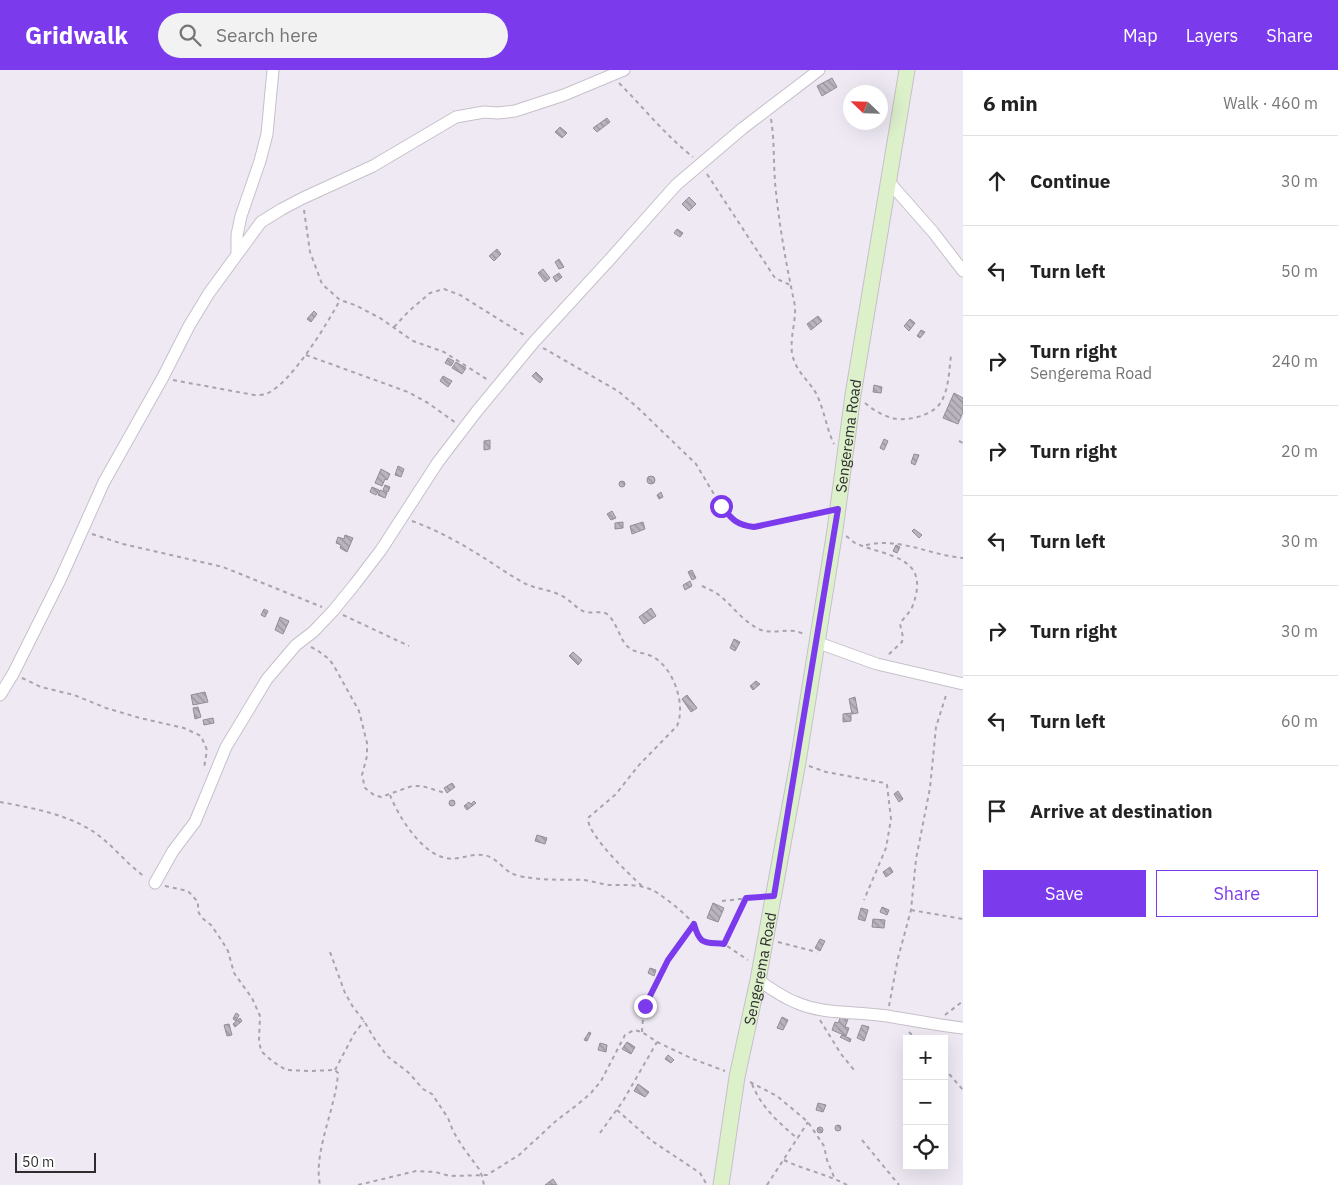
<!DOCTYPE html>
<meta charset="utf-8">
<style>
:root{--surface:#fff;--page:#f2f2f2;--text:#222;--muted:#767676;--line:#e0e0e0;--accent:#7c3aed}
body{margin:0;font-family:"IBM Plex Sans",sans-serif;background:var(--page);color:var(--text)}
.controls{position:absolute;right:15px;bottom:15px;display:grid;overflow:hidden;border-radius:0px;box-shadow:0 5px 20px #0002}
.controls button{width:45px;height:45px;display:grid;place-items:center;padding:0;border:0;border-bottom:1px solid var(--line);background:var(--surface);color:var(--text);font:25px sans-serif}
.compass{position:absolute;left:843px;top:15px;width:45px;height:45px;border-radius:50%;background:var(--surface);box-shadow:0 5px 20px #0002;rotate:293deg}
.scale{position:absolute;left:15px;bottom:12px;width:81px;box-sizing:border-box;padding-left:5px;border:2px solid #2f2c30;border-top:0;font-size:14px;line-height:18px;white-space:nowrap;color:#2f2c30;-webkit-text-stroke:4px #fff;paint-order:stroke}
.stop{position:absolute;width:15px;height:15px;margin:-11px;border:4px solid #7c3aed;border-radius:50%;background:#fff}
.stop.end{background:#7c3aed;border-color:#fff;box-shadow:0 1px 5px #0008}
.list{margin:0;padding:0;list-style:none}
h2{display:flex;justify-content:space-between;align-items:center;height:65px;margin:0;padding:0 20px;font-size:21px}
h2 small{font-size:16px;font-weight:400;color:var(--muted)}
.list li{display:grid;grid-template-columns:32px 1fr auto;gap:15px;align-items:center;box-sizing:border-box;height:90px;padding:0 20px;border-top:1px solid var(--line)}
.list b{display:block;font-size:19px;white-space:nowrap}
.list p{margin:0;font-size:16px;white-space:nowrap;color:var(--muted)}
.list em{font-size:16px;font-style:normal;color:var(--muted)}
.actions{display:flex;gap:10px;padding:15px 20px}
.actions a{flex:1;padding:11px 0;border:1px solid var(--accent);border-radius:0px;text-align:center;font-size:18px;color:var(--accent)}
.actions .main{background:var(--accent);color:#fff}
.icon{flex:none;width:28px;height:28px;fill:none;stroke:currentColor;stroke-width:2;stroke-linecap:round;stroke-linejoin:round}
.map{position:relative;flex:none;width:963px;height:1115px;overflow:hidden}
header{display:flex;align-items:center;gap:30px;box-sizing:border-box;height:70px;padding:0 25px;background:var(--accent);color:#fff}
header strong{font-size:24px}
nav{display:flex;gap:28px;margin-inline-start:auto;font-size:18px}
.search{width:350px;height:45px;background:var(--page);display:flex;align-items:center;gap:12px;box-sizing:border-box;padding:0 18px;border-radius:28px;color:var(--muted);font-size:19px}
main{display:flex}
aside{flex:1;background:var(--surface)}
.map>svg:first-child{display:block}
</style>
<header>
<strong>Gridwalk</strong>
<div class="search"><svg class="icon" aria-label="search" viewBox="0 0 24 24"><circle cx="10" cy="10" r="6"/><path d="M15 15l6 6"/></svg>Search here</div>
<nav><a>Map</a><a>Layers</a><a>Share</a></nav>
</header>
<main>
<div class="map">
<svg width="963" height="1115" viewBox="0 0 963 1115">
<defs>
<pattern id="building-back-hatch" width="6" height="6" patternUnits="userSpaceOnUse" patternTransform="scale(1.25)"><rect width="6" height="6" fill="#bab4be"/><path d="M-1 5l2 2M0 0l6 6M5-1l2 2" fill="none" stroke="#98939b"/></pattern>
</defs>
<rect width="100%" height="100%" fill="#eee9f3"/>
<path fill="url(#building-back-hatch)" stroke="#938d97" d="M832,8L837,17L822,26L817,16Z
M607,48L610,52L597,62L593,58Z
M560,57L567,63L562,68L555,62Z
M689,127L696,134L689,141L682,134Z
M677,159L683,163L680,167L674,163Z
M497,179L501,184L494,191L489,186Z
M559,189L564,197L559,199L555,192Z
M543,199L550,208L545,212L538,203Z
M559,203L562,207L556,212L553,207Z
M314,241L317,244L311,252L307,249Z
M818,246L822,251L811,260L807,254Z
M910,249L915,253L909,261L904,256Z
M921,260L925,262L920,268L917,266Z
M448,288L454,291L451,296L445,293Z
M456,292L466,298L462,304L452,298Z
M536,302L543,309L540,313L532,306Z
M443,306L452,311L448,317L440,311Z
M874,315L882,317L881,323L873,322Z
M954,323L963,328V342L958,354L943,348Z
M884,369L888,371L884,380L880,378Z
M490,370V379L484,380V371Z
M914,384L919,385L915,395L911,393Z
M398,396L404,399L401,407L395,405Z
M381,399L390,404L387,410L385,409L382,416L375,413Z
M647 410a4 4 0 1 1 8 0a4 4 0 1 1-8 0Z
M619 414a3 3 0 1 1 6 0a3 3 0 1 1-6 0Z
M385,415L390,417L388,422L383,420Z
M372,417L379,420L376,425L370,422Z
M380,420L387,423L385,428L378,425Z
M661,422L663,427L659,429L657,425Z
M612,441L616,448L611,450L607,444Z
M623,452V458L615,459V453Z
M643,452L645,459L632,464L630,456Z
M914,459L922,465L919,468L912,461Z
M345,465L353,468L347,482L340,478L341,475L336,473L338,467L344,469Z
M896,475L900,477L897,483L893,481Z
M692,500L696,508L692,510L688,502Z
M690,511L692,516L685,520L683,515Z
M651,538L656,546L644,554L639,547Z
M264,539L268,541L265,547L261,545Z
M280,547L289,551L283,564L275,560Z
M734,569L740,572L735,581L730,578Z
M573,582L582,590L578,595L569,586Z
M756,611L760,614L753,620L750,616Z
M205,622L208,632L193,635L191,625Z
M687,625L697,638L691,642L682,629Z
M855,627L858,643L852,644L849,629Z
M198,637L201,647L195,649L193,638Z
M851,643V651L843,652V644Z
M213,648L214,653L204,655L203,650Z
M452,713L455,717L447,723L444,718Z
M898,721L903,729L899,732L894,724Z
M449 733a3 3 0 1 1 6 0a3 3 0 1 1-6 0Z
M474,731L476,733L467,740L464,736L469,732L471,734Z
M537,765L547,768L545,774L535,771Z
M890,797L893,802L886,807L883,802Z
M713,833L724,838L718,852L707,848Z
M882,837L889,840L887,845L880,842Z
M861,838L868,840L865,851L858,849Z
M873,849L885,850L884,858L872,857Z
M820,869L825,871L820,881L815,878Z
M650,898L656,900L654,906L648,903Z
M236,943L239,945L236,951L233,949Z
M841,946L848,949L845,957L849,958L846,966L832,960L835,952L838,953Z
M782,947L788,950L783,960L777,958Z
M240,948L242,951L235,957L233,954Z
M229,954L232,965L227,966L224,955Z
M862,955L869,957L864,971L857,968Z
M589,962L591,963L587,971L584,970Z
M842,965L851,969L850,972L840,967Z
M627,972L635,977L631,984L622,979Z
M600,973L607,975L606,982L598,980Z
M668,985L674,990L671,993L665,989Z
M638,1014L649,1022L645,1027L634,1021Z
M818,1033L826,1035L823,1042L816,1040Z
M835 1058a3 3 0 1 1 6 0a3 3 0 1 1-6 0Z
M817 1060a3 3 0 1 1 6 0a3 3 0 1 1-6 0Z
M553,1109L557,1115H545Z"/>
<g fill="none" stroke-linecap="round" stroke-linejoin="round">
<defs>
<path id="street" d="M889,112L933,162L963,201
M237,184V165L241,146L260,91L267,64L273,0
M816,572L877,594L963,614
M0,625L13,604L61,508L104,412L163,307L189,256L209,223L261,152L282,139L303,128L373,96L456,47L484,42L498,43L515,41L564,25L624,0
M155,813L173,781L195,752L226,677L267,609L296,575L313,562L333,541L355,514L381,480L438,392L477,341L534,272L612,187L676,115L743,58L819,0
M758,910C770,918 782,927 795,932C823,945 857,941 887,946C912,950 937,955 963,958"/>
<g id="secondary">
<path id="s1" d="M721,1115L737,1007L758,910L798,692L835,460L853,325L907,0"/>
</g>
</defs>
<use href="#street" stroke="#c6c0ca" stroke-width="13"/>
<use href="#secondary" stroke="#c6c0ca" stroke-width="17"/>
<path stroke="#a8a4ac" stroke-width="2" stroke-dasharray="4 4" stroke-linecap="butt" d="M619,13C644,38 665,65 693,87
M771,49C775,73 773,98 776,122C780,161 787,198 795,236C796,252 790,266 792,283C796,305 813,312 819,330C825,344 827,360 834,374
M707,104L775,208L790,215
M304,140L310,182L322,214L340,230L355,235L380,248L413,271L444,282L488,310
M394,257L409,241L430,223L444,219L460,225L524,265
M543,278L618,321L637,337L696,394L721,436L733,450L742,456L754,457L824,442
M306,285L408,322L428,333L456,353
M173,310L254,325C258,325 263,325 266,324C291,314 327,254 340,230
M865,333C872,339 880,344 889,347C904,353 933,346 941,332C949,319 949,300 951,286
M959,371L963,373
M412,451C434,459 455,470 476,483C493,493 510,506 528,515C538,519 551,520 560,525C570,529 575,538 585,542C592,544 601,540 607,544C617,552 619,568 627,576C635,584 646,582 655,588C674,600 686,635 677,656L639,695L616,724L588,748C587,765 630,805 643,817
M92,464L123,474L223,497L322,537
M846,466C849,468 852,471 855,473C886,487 931,485 913,535C910,543 904,547 900,554L903,567L902,572L887,586
M866,475C900,467 929,485 963,488
M702,516C708,519 714,521 719,525C733,536 744,553 761,560C776,565 792,556 805,565
M343,545L409,576
M311,577L317,580L329,589L334,596L359,641L367,673V686L362,705L365,718L374,725L381,727L412,716H422L445,723
M22,608L41,617L74,625L106,638L140,648L184,658L201,666L207,680L204,698
M809,696L826,702L885,713L887,715L891,749L886,778L864,830
M390,725C398,746 422,784 446,788C459,791 470,783 483,785C495,786 502,798 511,803C515,805 522,807 526,807C545,811 564,809 583,810C593,811 603,815 613,815C627,815 641,814 654,821C661,824 691,848 694,855C699,863 697,866 706,873L724,874L748,890
M0,732C28,737 65,744 89,759C110,771 125,793 145,807
M165,816L188,821L198,832V841L201,847L211,855L222,871L228,881L234,903L252,928L260,946L259,970L261,981L272,991L286,1000L310,1001L335,1000L338,1003C336,1038 313,1082 320,1115
M722,831L759,827
M911,840L963,849
M778,872L817,882
M724,874L746,829
M330,882L345,923L353,937L364,951L374,968L387,986L409,1003L423,1019L432,1024L448,1048L453,1061L462,1076L479,1099L482,1106L484,1115
M889,936L898,888L911,840L916,789L930,718L936,657L947,622
M945,945L963,931
M820,950L841,984L854,1000
M642,962C643,920 671,886 694,854
M909,962L916,969
M944,998L963,1020
M335,1000L354,964L364,951
M750,1012L777,1026L808,1052L824,1076L827,1090L834,1107
M752,1014C761,1037 779,1053 798,1069
M617,1040L652,1071L700,1103L707,1115
M600,1063L623,1031L657,972
M862,1070L899,1115
M784,1090C804,1100 827,1104 847,1115
M358,1115L416,1101L435,1102L450,1106L487,1105L519,1085L557,1050L577,1035L591,1023L601,1011L625,965L634,960L642,962L657,972L693,989L725,1001
M767,1115L808,1052"/>
<use href="#street" stroke="#fff" stroke-width="11"/>
<use href="#secondary" stroke="#dcf0ca" stroke-width="15"/>
</g>
<g fill="none" stroke-linecap="round" stroke-linejoin="round">
<path stroke="#7c3aed" stroke-width="6" d="M645,936L668,890L694,854C700,876 705,872 724,874L746,828L774,826L838,439L754,457C736,455 732,449 721,436"/>
</g>
<g text-anchor="middle" dominant-baseline="central" stroke-width="5" stroke-linejoin="round" paint-order="stroke">
<g font-size="15" fill="#2f2c30" stroke="#fff">
<text stroke="none"><textPath href="#s1" startOffset="760">Sengerema Road</textPath></text>
<text stroke="none"><textPath href="#s1" startOffset="220">Sengerema Road</textPath></text>
</g>
</g>
</svg>
<div class="controls">
<button>+</button>
<button>−</button>
<button><svg class="icon" aria-label="locate" viewBox="0 0 24 24"><circle cx="12" cy="12" r="6"/><path d="M12 2v4M12 18v4M2 12h4M18 12h4"/></svg></button>
</div>
<svg class="compass" viewBox="-18 -18 36 36"><path d="M0-13l5 13h-10z" fill="#e53935"/><path d="M0 13l5-13h-10z" fill="#767676"/></svg>
<div class="scale">50 m</div>
<div class="stop" style="left:721px;top:436px"></div>
<div class="stop end" style="left:645px;top:936px"></div>
</div>
<aside>
<h2>6 min<small>Walk · 460 m</small></h2>
<ul class="list">
<li><svg class="icon" aria-label="ahead" viewBox="0 0 24 24"><path d="M12 20V5M6 11l6-6 6 6"/></svg><div><b>Continue</b></div><em>30 m</em></li>
<li><svg class="icon" aria-label="left" viewBox="0 0 24 24"><path d="M17 20v-9H6M10 6l-5 5 5 5"/></svg><div><b>Turn left</b></div><em>50 m</em></li>
<li><svg class="icon" aria-label="right" viewBox="0 0 24 24"><path d="M7 20v-9h11M14 6l5 5-5 5"/></svg><div><b>Turn right</b><p>Sengerema Road</p></div><em>240 m</em></li>
<li><svg class="icon" aria-label="right" viewBox="0 0 24 24"><path d="M7 20v-9h11M14 6l5 5-5 5"/></svg><div><b>Turn right</b></div><em>20 m</em></li>
<li><svg class="icon" aria-label="left" viewBox="0 0 24 24"><path d="M17 20v-9H6M10 6l-5 5 5 5"/></svg><div><b>Turn left</b></div><em>30 m</em></li>
<li><svg class="icon" aria-label="right" viewBox="0 0 24 24"><path d="M7 20v-9h11M14 6l5 5-5 5"/></svg><div><b>Turn right</b></div><em>30 m</em></li>
<li><svg class="icon" aria-label="left" viewBox="0 0 24 24"><path d="M17 20v-9H6M10 6l-5 5 5 5"/></svg><div><b>Turn left</b></div><em>60 m</em></li>
<li><svg class="icon" aria-label="arrive" viewBox="0 0 24 24"><path d="M6 21V4h12l-3 4 3 4H6"/></svg><div><b>Arrive at destination</b></div></li>
</ul>
<div class="actions"><a class="main">Save</a><a>Share</a></div>
</aside>
</main>
